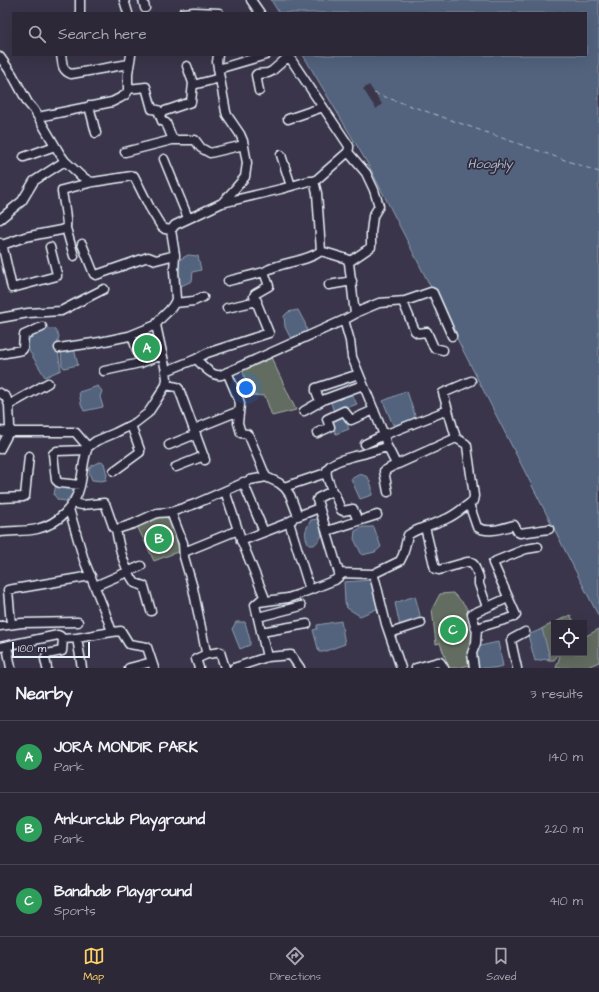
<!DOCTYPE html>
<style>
:root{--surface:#2c2838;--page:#383443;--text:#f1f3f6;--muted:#a6a6ae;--line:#484453;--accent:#ffd166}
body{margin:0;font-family:"Architects Daughter",sans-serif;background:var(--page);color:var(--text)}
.controls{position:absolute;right:12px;bottom:12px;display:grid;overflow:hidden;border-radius:0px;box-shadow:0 4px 16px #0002}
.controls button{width:36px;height:36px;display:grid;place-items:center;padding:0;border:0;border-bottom:1px solid var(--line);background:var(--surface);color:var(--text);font:20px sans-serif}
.scale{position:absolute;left:12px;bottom:10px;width:78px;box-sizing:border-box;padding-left:4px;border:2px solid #e8f1f8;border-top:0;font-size:11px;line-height:14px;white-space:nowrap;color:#e8f1f8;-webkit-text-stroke:3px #2f2a3d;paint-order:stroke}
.you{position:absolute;left:246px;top:388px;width:14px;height:14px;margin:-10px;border:3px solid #fff;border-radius:50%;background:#1a73e8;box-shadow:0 0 0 6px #1a73e833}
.badge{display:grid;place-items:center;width:26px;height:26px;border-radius:50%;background:var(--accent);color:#fff;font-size:13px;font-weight:700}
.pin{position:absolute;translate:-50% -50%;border:2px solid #fff;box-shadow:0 1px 4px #0006}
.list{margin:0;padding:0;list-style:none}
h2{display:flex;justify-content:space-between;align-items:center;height:52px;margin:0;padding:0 16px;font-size:17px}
h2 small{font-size:13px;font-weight:400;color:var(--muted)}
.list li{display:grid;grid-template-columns:26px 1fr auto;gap:12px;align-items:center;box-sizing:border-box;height:72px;padding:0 16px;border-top:1px solid var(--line)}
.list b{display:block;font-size:15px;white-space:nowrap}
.list p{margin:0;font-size:13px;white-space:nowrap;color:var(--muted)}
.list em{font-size:13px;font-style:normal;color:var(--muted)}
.icon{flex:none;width:22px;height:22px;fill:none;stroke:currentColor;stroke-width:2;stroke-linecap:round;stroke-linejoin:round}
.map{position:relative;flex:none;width:599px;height:668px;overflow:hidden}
.search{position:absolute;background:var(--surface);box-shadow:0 4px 16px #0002;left:12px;right:12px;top:12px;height:44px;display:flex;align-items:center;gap:10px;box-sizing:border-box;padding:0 14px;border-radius:0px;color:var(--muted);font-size:15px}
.sheet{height:268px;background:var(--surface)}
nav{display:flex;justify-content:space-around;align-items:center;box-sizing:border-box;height:56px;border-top:1px solid var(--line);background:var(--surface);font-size:11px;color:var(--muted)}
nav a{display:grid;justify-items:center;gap:2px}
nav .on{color:var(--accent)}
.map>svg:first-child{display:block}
</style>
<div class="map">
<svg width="599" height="668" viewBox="0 0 599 668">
<rect width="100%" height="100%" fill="#3a354a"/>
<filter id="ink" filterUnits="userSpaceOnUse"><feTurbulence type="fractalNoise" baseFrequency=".025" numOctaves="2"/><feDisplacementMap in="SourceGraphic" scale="8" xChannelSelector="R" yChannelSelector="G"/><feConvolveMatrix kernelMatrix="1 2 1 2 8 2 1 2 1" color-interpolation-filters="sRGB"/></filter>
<g filter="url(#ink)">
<path fill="#646c60" stroke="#a6aeac" d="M140,337L143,342L155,338L159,355L141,362L133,340Z
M270,355L296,410L272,416L265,396L250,395L242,369Z
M168,515L180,551L154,561L137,526L151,518Z
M453,593C456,597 461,600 464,604C477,622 473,645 470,665L457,668H449L440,643L436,644L432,609L440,594Z
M570,615L575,623H554V653H560L554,660H548L538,631L543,628Z
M599,629V662L585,668H556L561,653H584V637Z"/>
<path fill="#52647d" stroke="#8e9cae" d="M271,0H599V617L369,166L303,55H586V13H279Z
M188,255L198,256L201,270L193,272L192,281L181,286L175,274V262Z
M298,310L305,323L307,332L291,339L285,327L284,316L288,312Z
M48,329H55L59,336L57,345L61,370L45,377L28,349L26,343L27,335Z
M74,348L78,365L64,368L62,365L61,350Z
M98,386L102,391L100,397L103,407L84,411L81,404L79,392Z
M407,391L415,416C413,418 412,420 410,422C405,427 399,426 393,425L383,401Z
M350,392L357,404L334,413L330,399Z
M342,413L349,429L336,434L330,418Z
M100,462L104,463L107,475L106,480L101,481L92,480C87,468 88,466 100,462Z
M360,474L368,477L372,487V495L360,499L351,479Z
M56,483L72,489L73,493L66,501L58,500L54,495Z
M318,519C326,529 323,538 314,545H309C303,533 305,531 311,520Z
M363,527H374L381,547L375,552L362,555L354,539L355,531Z
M371,580L379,608L360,616L347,608L345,602L344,582Z
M415,596L420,615L418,620L400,626L395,603Z
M341,621L345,644L323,652H319L313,630L317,629V625Z
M236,622H245L250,640V645L240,649L232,629Z
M542,629L550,658L547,659L535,661L528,635Z
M498,642L503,666L494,668H479L475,652L480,646Z"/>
<path fill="#3a354a" d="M369,85L382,104L376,109L363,89Z"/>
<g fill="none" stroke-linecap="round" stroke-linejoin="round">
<path stroke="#acb9c7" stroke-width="1" stroke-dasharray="5 4" stroke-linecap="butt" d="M374,93L599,172"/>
<defs>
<path id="minor" d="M124,0L128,13
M143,0L145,8
M251,0L260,13
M80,13V0
M183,13L194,12L219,13
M61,55C63,64 61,70 71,74L129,64
M288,55L349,146V148L348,152L315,181
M0,57L12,74L28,103L34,110L60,154L65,161L81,176L89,181L93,182L132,176H134L150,208L161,226L165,229L171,230
M218,69L266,55
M193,85L220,78
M128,89L146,87L152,109L158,110L162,121L166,123L173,140H195L201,148L210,153L244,145
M259,91L256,75L257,74L268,73L272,71L289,56
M89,106L96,133
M159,113L191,102L193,83L187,66
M38,117L112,102L120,98L125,95L128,91V73L131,55
M288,119L323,107
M125,152L172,140
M348,152L366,173L374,190L379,206L373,216L371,232V247L349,262
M281,155L291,186
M24,157L55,146
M164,159L188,218
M0,219L22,201L34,181L65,161
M66,228L74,256
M0,243L3,248L12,288L57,276V274L50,247
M82,244L94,274L96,275L148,257L156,260L175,255
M2,245L25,237L61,230C63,229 65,229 66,227C68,224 63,198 62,192V190L93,182
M228,281L264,272
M329,285L352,281
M403,302L415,331L418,333L427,332L434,348L443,350
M175,303L194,301L203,297
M227,308L257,301
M355,313L379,303L405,301L431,292L433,293L452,336
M0,318L28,313L61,311L104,289
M344,320L350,341L352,357L384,435L387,447
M132,335L141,363
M59,348L100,342L129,336L156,325
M0,354L22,350L23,349L24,335L42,327
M196,359L207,353L269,333L254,296L255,294L269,286L264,272C281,261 305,263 321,251
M104,371L140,363L162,355
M166,371L196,359C203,365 211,377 221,375L344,320L355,314L349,263L347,259L344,258L321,251L317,193L314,181H309L281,189L222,203
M227,372L239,400L240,404L238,423L241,433L247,434L249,436L266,477
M166,385L177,387L179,389L205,460
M0,393L6,397L9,405L10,427L9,432L0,449
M320,401L316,391V388L359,374
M9,405L48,383
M304,411L325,399L363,385
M194,429L239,411
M0,431L9,432H74L76,433L88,447
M317,433L330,427L327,419L344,411L351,420L374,410
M456,438L466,444L467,446L474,496L473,501C464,507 456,515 446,519C435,524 417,528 408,535L403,555L400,561L373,574L339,573L317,500L318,498L332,491C331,485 325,477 327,470C330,460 357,456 366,453C373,451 380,449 387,447L388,448L395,462L398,464Z
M456,438L443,393L471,381
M365,444L384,435L448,410
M169,445L196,434
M176,467L204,456
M114,471L140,452V450L131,425
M243,482L264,532
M80,485L60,483L58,482L56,480L53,454L57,451L87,450
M284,487L326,473
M225,491L242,542L264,596L263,598L255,605L267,657L291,655L300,668
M332,491L335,495L341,510L343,511L353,509L358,521
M388,492L384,471L397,464
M0,498L23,497L25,496L29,456
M73,503L82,505L104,503L106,506L113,526L115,529H117L133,524L157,513L171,512L195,504L218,494L250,480L266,477L279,483L285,488L290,495L298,516L319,508
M469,504L477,527C488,534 503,528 514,525L518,532L520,533L549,529
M69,509L84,560L105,612L112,632L121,631L129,644L147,647L154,668
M171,512L183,543L184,557L193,588L206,652L208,654L220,652L225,668
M289,522L310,590
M425,527L435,569L439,570L467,562H471L474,565L479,577V584L487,607
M116,529C119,548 124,568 135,583L144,586L151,611
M327,531L377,515
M0,532C12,530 25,532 37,529C58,524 75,507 80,486C83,473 83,459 88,447L96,441L115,433L135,423L148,413L156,401L166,385L167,379L166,371L156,325C161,315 173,311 176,299L174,271L175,255L171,230L175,225L222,203L234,190L245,177L247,163L243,141L240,134L227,115L226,112L217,62L218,55
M241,541L285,524L292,520
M184,552L238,530
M373,574L376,583L386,624L401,668
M95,586L141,566
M259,602L288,598L297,595L335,580L342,574
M258,617L301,606
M11,624L8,590L91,576
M0,626L22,623L78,622
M476,629L472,614L508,598
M261,632L307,624
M390,633L421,623
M7,646L11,668
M0,647L58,635L60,636L63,639
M47,668L45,659L47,654L62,651L63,639L77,638
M82,668L77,638L112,632
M129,668L152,662
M199,668L196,659L207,654
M234,668L267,657
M416,668L438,662H440L444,668
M474,668L472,653L476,643L477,628L514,617L516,615L493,563L496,561L526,549L538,547
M517,668L511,641L512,639L525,632"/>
</defs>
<use href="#minor" stroke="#e8f1f8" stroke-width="11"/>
<use href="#minor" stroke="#2f2a3d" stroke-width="8"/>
</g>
</g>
<g text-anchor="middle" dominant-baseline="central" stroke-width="3.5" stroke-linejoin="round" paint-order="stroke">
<g font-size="13" font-style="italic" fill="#acb9c7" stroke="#2f2a3d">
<text x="490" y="164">Hooghly</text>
</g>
</g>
</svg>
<div class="controls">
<button><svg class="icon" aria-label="locate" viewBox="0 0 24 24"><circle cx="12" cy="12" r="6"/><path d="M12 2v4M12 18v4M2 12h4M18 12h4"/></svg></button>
</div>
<div class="scale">100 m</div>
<div class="you"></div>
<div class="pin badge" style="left:147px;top:348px;background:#2e9e5b">A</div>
<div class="pin badge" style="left:159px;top:539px;background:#2e9e5b">B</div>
<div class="pin badge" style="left:453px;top:630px;background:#2e9e5b">C</div>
<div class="search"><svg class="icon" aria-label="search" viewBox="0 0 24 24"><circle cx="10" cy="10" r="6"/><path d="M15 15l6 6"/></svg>Search here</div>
</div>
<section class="sheet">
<h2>Nearby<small>3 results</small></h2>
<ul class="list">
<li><span class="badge" style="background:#2e9e5b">A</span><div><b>JORA MONDIR PARK</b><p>Park</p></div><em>140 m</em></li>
<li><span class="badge" style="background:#2e9e5b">B</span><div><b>Ankurclub Playground</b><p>Park</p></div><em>220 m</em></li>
<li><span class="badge" style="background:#2e9e5b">C</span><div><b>Bandhab Playground</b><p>Sports</p></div><em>410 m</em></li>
</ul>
</section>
<nav>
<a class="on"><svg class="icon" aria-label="map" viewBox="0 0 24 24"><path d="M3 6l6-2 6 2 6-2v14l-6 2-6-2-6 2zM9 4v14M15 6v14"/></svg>Map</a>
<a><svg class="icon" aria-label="directions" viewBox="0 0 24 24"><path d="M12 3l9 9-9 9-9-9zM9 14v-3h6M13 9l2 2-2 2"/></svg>Directions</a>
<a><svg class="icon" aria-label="saved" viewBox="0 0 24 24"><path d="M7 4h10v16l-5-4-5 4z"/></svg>Saved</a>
</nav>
